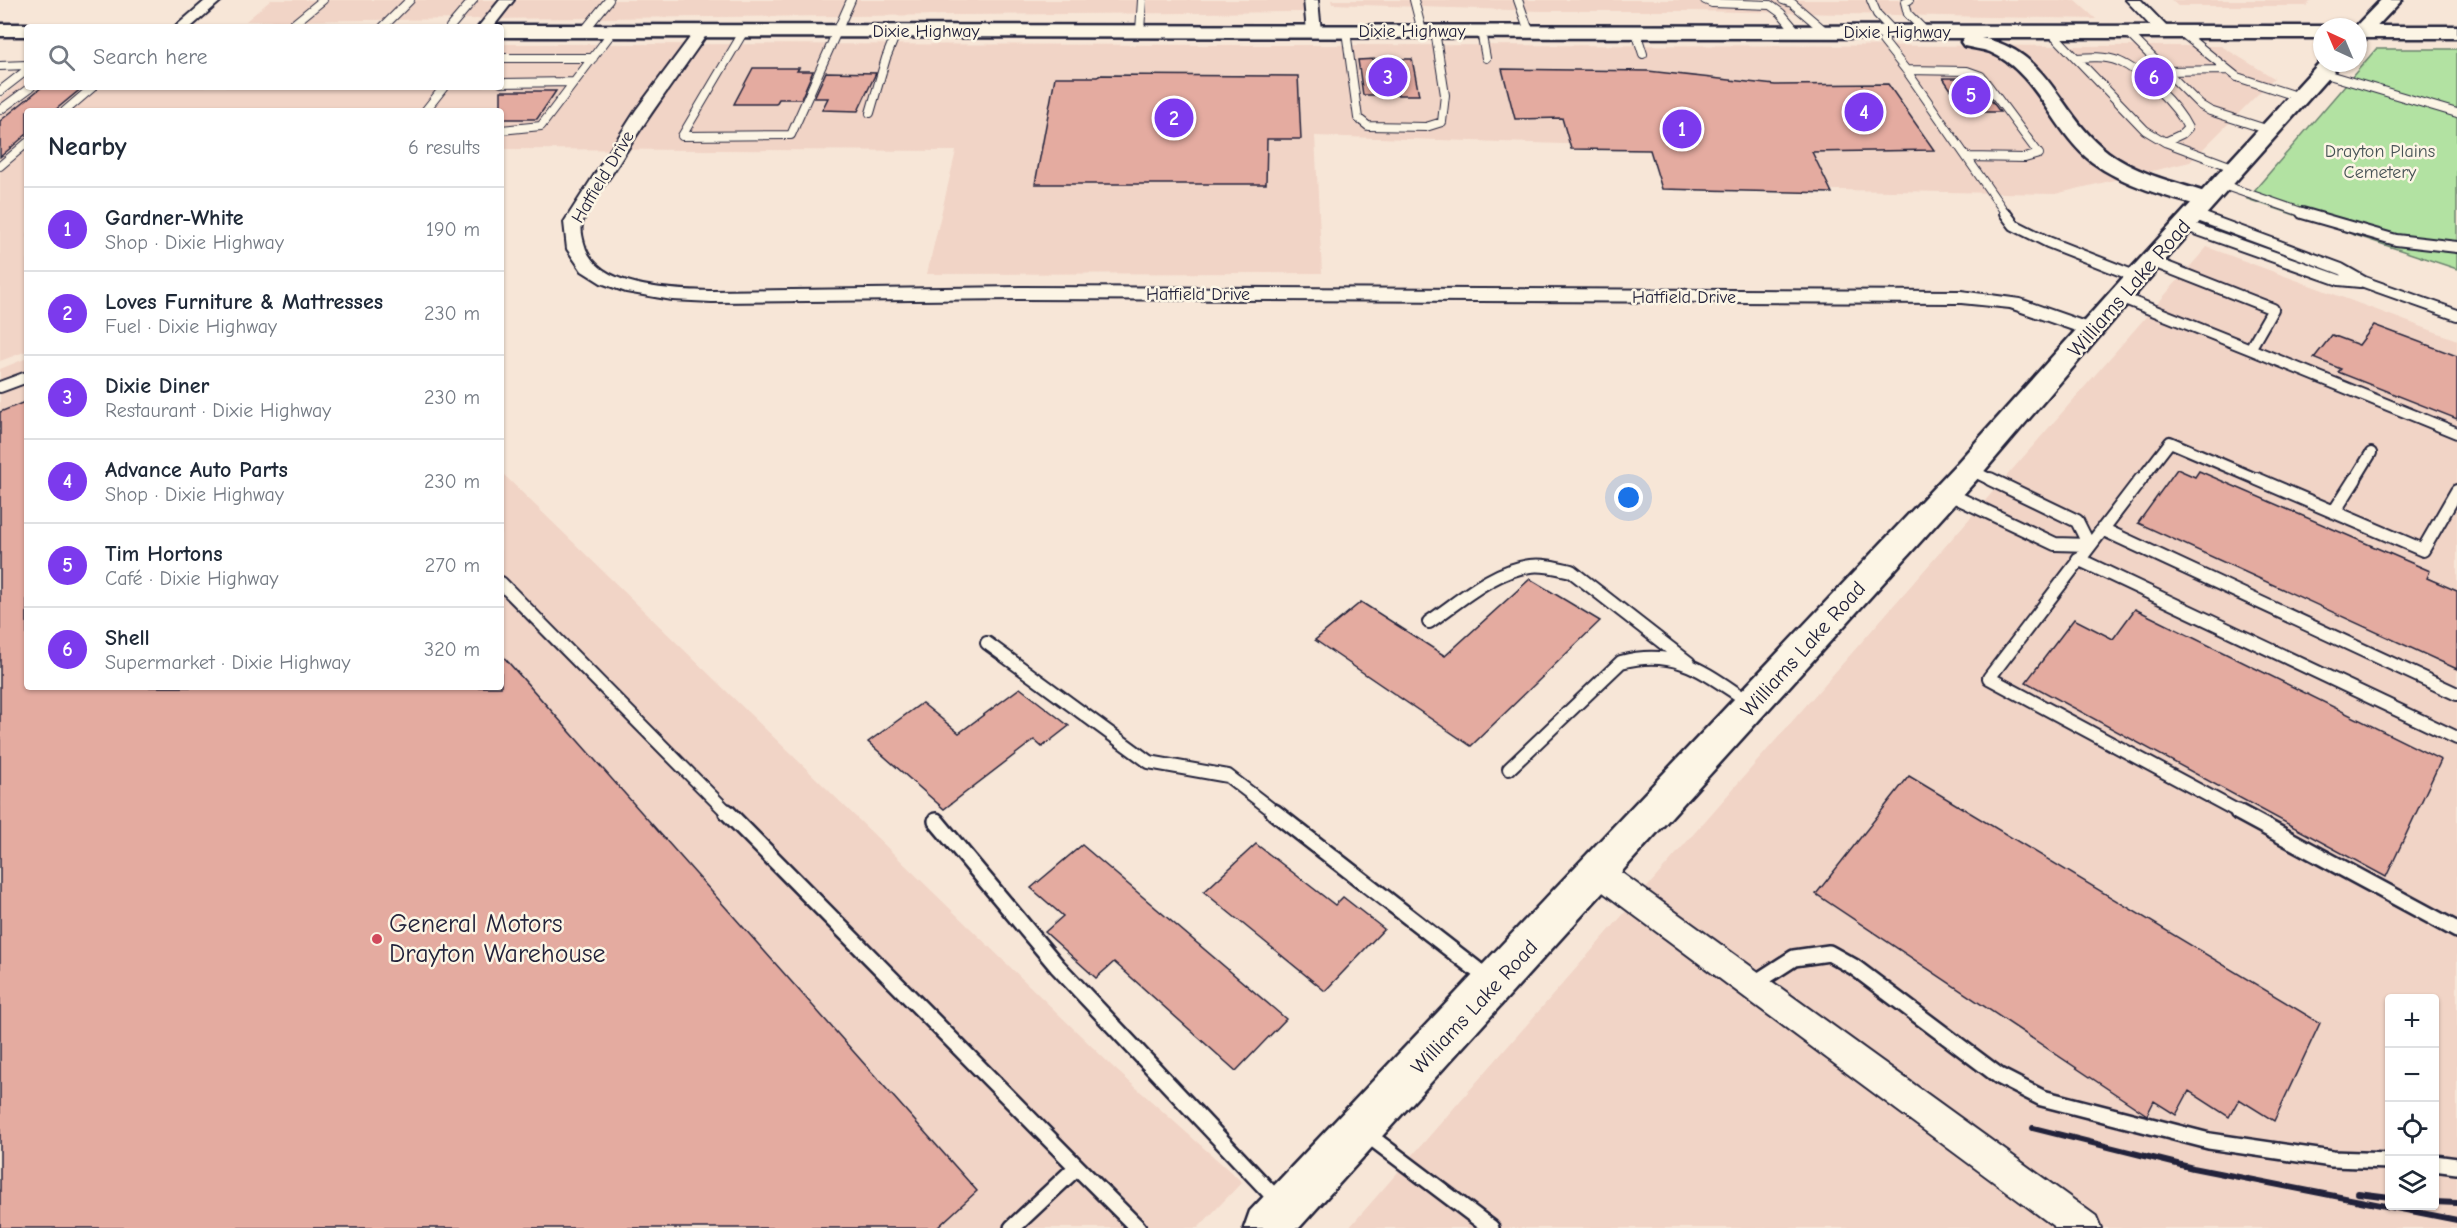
<!DOCTYPE html>
<meta charset="utf-8">
<style>
:root{--surface:#fff;--page:#f6f6f7;--text:#1f2937;--muted:#747a83;--line:#e0e1e3;--accent:#7c3aed}
body{margin:0;font-family:"Comic Neue",sans-serif;background:var(--page);color:var(--text)}
.controls{position:absolute;right:18px;bottom:18px;display:grid;overflow:hidden;border-radius:6px;box-shadow:0 2px 4px #0004}
.controls button{width:54px;height:54px;display:grid;place-items:center;padding:0;border:0;border-bottom:2px solid var(--line);background:var(--surface);color:var(--text);font:30px sans-serif}
.compass{position:absolute;left:2313px;top:18px;width:54px;height:54px;border-radius:50%;background:var(--surface);box-shadow:0 2px 4px #0004;rotate:316deg}
.you{position:absolute;left:1629px;top:498px;width:21px;height:21px;margin:-15px;border:4px solid #fff;border-radius:50%;background:#1a73e8;box-shadow:0 0 0 9px #1a73e833}
.badge{display:grid;place-items:center;width:39px;height:39px;border-radius:50%;background:var(--accent);color:#fff;font-size:20px;font-weight:700}
.pin{position:absolute;translate:-50% -50%;border:3px solid #fff;box-shadow:0 2px 6px #0006}
.list{margin:0;padding:0;list-style:none}
h2{display:flex;justify-content:space-between;align-items:center;height:78px;margin:0;padding:0 24px;font-size:26px}
h2 small{font-size:20px;font-weight:400;color:var(--muted)}
.list li{display:grid;grid-template-columns:39px 1fr auto;gap:18px;align-items:center;box-sizing:border-box;height:84px;padding:0 24px;border-top:2px solid var(--line)}
.list b{display:block;font-size:22px;white-space:nowrap}
.list p{margin:0;font-size:20px;white-space:nowrap;color:var(--muted)}
.list em{font-size:20px;font-style:normal;color:var(--muted)}
.icon{flex:none;width:33px;height:33px;fill:none;stroke:currentColor;stroke-width:2;stroke-linecap:round;stroke-linejoin:round}
.map{position:relative;flex:none;width:2457px;height:1228px;overflow:hidden}
.search{position:absolute;background:var(--surface);box-shadow:0 2px 4px #0004;left:24px;top:24px;width:480px;height:66px;display:flex;align-items:center;gap:15px;box-sizing:border-box;padding:0 21px;border-radius:6px;color:var(--muted);font-size:22px}
.panel{position:absolute;background:var(--surface);box-shadow:0 2px 4px #0004;left:24px;top:108px;width:480px;height:582px;border-radius:6px}
.map>svg:first-child{display:block}
</style>
<div class="map">
<svg width="2457" height="1228" viewBox="0 0 2457 1228">
<rect width="100%" height="100%" fill="#f7e6d7"/>
<filter id="ink" filterUnits="userSpaceOnUse"><feTurbulence type="fractalNoise" baseFrequency=".0167" numOctaves="2"/><feDisplacementMap in="SourceGraphic" scale="12" xChannelSelector="R" yChannelSelector="G"/><feConvolveMatrix kernelMatrix="1 2 1 2 8 2 1 2 1" color-interpolation-filters="sRGB"/></filter>
<g filter="url(#ink)">
<path fill="#f1d4c6" fill-rule="evenodd" d="M271,0H1303L1305,12L246,21Z
M1331,0H2075L2096,19L1693,11H1541L1332,4Z
M2171,0H2312L2306,6H2178Z
M501,44L2221,46L2274,78L2190,162L2055,194L1669,187L1657,147L1315,136L1322,273L927,274L956,151L501,149V111H27V351L0,361V99L27,77V87H501Z
M2207,247L2457,340V1228H1349ZM2390,998H2434V1206H2390Z
M27,358V687H501V472L1114,1068L1242,1182L1198,1228H0V369Z"/>
<path fill="#b2e2a2" stroke="#6a826e" stroke-width="1.5" d="M2376,49H2457V269L2247,199Z"/>
<path fill="#e4aba0" stroke="#22223b" stroke-width="1.5" d="M1377,59H1412L1419,95H1363L1358,60Z
M753,68H799L797,71H813L801,99H779L776,104H734Z
M1502,69L1648,71L1775,85L1888,84L1934,150L1812,152L1832,193L1662,189L1650,150L1571,149L1562,118L1515,119Z
M826,72L876,73L858,111L822,110L828,98H814Z
M1101,75L1298,76L1301,139H1267L1266,184H1035L1055,77H1097Z
M1943,78H1968L1977,81L2000,112H1966Z
M42,87H83L54,111H27V134L0,157V121Z
M501,91H556L537,119H501Z
M2374,325L2457,356V419L2338,372L2341,369L2314,358L2332,335L2359,345Z
M27,401V687H501V654L977,1191L937,1228H0V412Z
M2177,469L2195,477L2199,471L2430,571L2427,578L2457,591V669L2138,523Z
M1530,579L1600,621L1471,746L1315,640L1361,602L1445,656Z
M2135,609L2441,760L2386,877L2026,682L2074,619L2113,639Z
M1020,688L1069,726L1042,747L1034,740L944,809L868,742L922,703L959,733Z
M1909,776L2320,1023L2274,1121L2239,1099L2229,1117L2189,1091L2176,1115L2154,1101L2147,1115L1816,894Z
M1256,844L1335,905L1343,897L1384,929L1325,991L1204,892Z
M1082,845L1286,1019L1236,1071L1114,962L1096,978L1045,932L1063,916L1031,888Z"/>
<g fill="none" stroke-linecap="round" stroke-linejoin="round">
<defs>
<path id="lane-far3" d="M1414,0L1422,31
M1518,0L1529,31
M1705,0L1712,3L1770,5L1781,13L1797,32
M1783,0L1792,3L1826,32
M1871,0L1877,14L1894,32
M1909,0L1905,2L1908,14L1926,32
M290,27L323,0
M383,27L410,0
M450,27L473,0
M584,31L609,0
M744,31L682,136L791,135L851,0
M1140,31L1142,0
M1346,31L1358,118L1368,126L1426,127L1442,122L1445,95L1435,31
M1481,31L1486,58
M1636,32L1643,54
M2051,32L2145,130L2165,142L2235,168
M2127,32L2200,105L2210,111L2269,130
M2181,32L2237,77L2299,97
M1883,41L1906,70L2006,214
M501,58H593
M2076,58C2090,57 2105,56 2118,61C2142,71 2177,105 2188,128L2182,134L2165,142
M0,66L27,65
M1906,70L1967,71L1981,76L2039,154L2025,158L1968,157
M2166,71L2228,70
M2322,73L2457,113
M501,83L574,82
M0,91L27,70
M0,110L31,87
M65,111L93,87
M425,111L444,87
M870,113L886,58L897,31
M501,130L541,126L613,31
M0,166L27,143
M2220,184L2307,214"/>
<path id="lane-far2" d="M2005,213L2014,225L2048,242L2137,277
M2302,213L2396,240L2457,247
M2193,214L2341,269L2364,282L2457,315
M2184,225L2339,280L2360,282
M2151,261L2273,309L2250,349L2457,433
M2120,297L2250,349
M0,387L27,377
M1969,469L1993,481
M2140,481L2170,442L2261,481
M2354,481L2371,453"/>
<path id="lane-far1" d="M1990,479L2077,521L2089,545
M2141,479L1989,678L2241,813
M2257,479L2423,550L2457,491
M1947,493L2055,544L2089,545
M2334,512L2355,479
M2102,529L2457,694
M2078,559L2457,738
M501,583L728,813
M1429,622C1459,602 1492,571 1530,566C1543,564 1558,568 1571,571L1689,663
M987,643L1149,762L1228,776L1276,813
M1509,769L1621,662C1678,647 1706,674 1751,703"/>
<path id="lane" d="M727,812L1077,1167L1012,1228
M1274,812L1490,980
M2238,812L2457,930
M936,821L1057,966L1280,1203
M1752,985L1794,958L1829,953L1854,967L1999,1076L2042,1098L2209,1141L2332,1159L2390,1161
M1364,1132L1491,1228
M2434,1163L2457,1166
M1077,1167L1138,1228"/>
<path id="street" d="M206,0H222L191,27H175Z
M500,0H514L493,27H478Z
M1304,0H1318L1321,32L1319,35L1314,36L1307,32Z
M2126,0H2141L2169,29L2171,32L2169,35H2159Z
M702,27L709,31C679,75 647,117 619,163C608,181 591,201 583,221C580,227 582,236 584,243C595,289 674,290 712,291L1020,287L1961,291L2020,299L2097,326L2100,330L2097,334L2090,336L2010,308L1961,303L1020,299L712,302L672,300L626,292L601,283L582,271L567,249L564,222L636,110L697,28Z
M1598,860L1608,863L2096,1216L2101,1228H2056L1588,881L1584,872L1588,863Z"/>
<path id="secondary" d="M2381,0H2402L2365,39L2358,41V27H2355Z
M2322,60V63H2341L2146,282L1980,476L1299,1228H1244L1250,1211L1958,462L2128,272Z"/>
<path id="primary" d="M0,24H27L35,27H27V36H0Z
M501,25L2322,26L2326,27H2322V38H1981C2051,51 2057,114 2108,152C2138,175 2179,183 2214,195L2218,200L2214,205L2206,207C2169,198 2123,185 2092,162C2052,131 2038,73 1990,52C1982,49 1972,48 1964,46L1961,42L1964,38L501,37V27H494Z
M2358,26H2457V38H2358V27H2354Z"/>
</defs>
<use href="#lane-far3" stroke="#22223b" stroke-width="10"/>
<use href="#lane-far2" stroke="#22223b" stroke-width="14"/>
<use href="#lane-far1" stroke="#22223b" stroke-width="16"/>
<use href="#lane" stroke="#22223b" stroke-width="20"/>
<use href="#street" stroke="#22223b" stroke-width="4"/>
<use href="#secondary" stroke="#22223b" stroke-width="5"/>
<use href="#primary" stroke="#22223b" stroke-width="5"/>
<use href="#lane-far3" stroke="#fcf5e5" stroke-width="8"/>
<use href="#lane-far2" stroke="#fcf5e5" stroke-width="10"/>
<use href="#lane-far1" stroke="#fcf5e5" stroke-width="12"/>
<use href="#lane" stroke="#fcf5e5" stroke-width="15"/>
<use href="#street" fill="#fcf5e5" fill-rule="evenodd"/>
<use href="#secondary" fill="#fcf5e5" fill-rule="evenodd"/>
<use href="#primary" fill="#fcf5e5" fill-rule="evenodd"/>
<path stroke="#22223b" stroke-width="6" d="M2033,1128L2193,1168L2457,1220
M2358,1193L2390,1197
M2434,1202L2457,1203"/>
</g>
</g>
<circle fill="#d1495b" stroke="#fcf5e5" stroke-width="2" cx="377" cy="939" r="6"/>
<g text-anchor="middle" dominant-baseline="central" stroke-width="5" stroke-linejoin="round" paint-order="stroke">
<g font-size="18" fill="#22223b" stroke="#fcf5e5">
<text x="926" y="31">Dixie Highway</text>
<text x="1412" y="31">Dixie Highway</text>
<text x="1897" y="32">Dixie Highway</text>
<text transform="translate(603 177) rotate(-59)">Hatfield Drive</text>
<text x="1198" y="294">Hatfield Drive</text>
<text x="1684" y="297">Hatfield Drive</text>
</g>
<g font-size="18" fill="#465255" stroke="#fcf5e5">
<text x="2380" y="151">Drayton Plains<tspan x="2380" dy="21">Cemetery</tspan></text>
</g>
<g font-size="21" fill="#22223b" stroke="#fcf5e5">
<text transform="translate(2129 288) rotate(-49)">Williams Lake Road</text>
<text transform="translate(1803 649) rotate(-48)">Williams Lake Road</text>
<text transform="translate(1474 1007) rotate(-47)">Williams Lake Road</text>
</g>
<g font-size="26" fill="#22223b" stroke="#fcf5e5" text-anchor="start">
<text x="389" y="924">General Motors<tspan x="389" dy="30">Drayton Warehouse</tspan></text>
</g>
</g>
</svg>
<div class="controls">
<button>+</button>
<button>−</button>
<button><svg class="icon" aria-label="locate" viewBox="0 0 24 24"><circle cx="12" cy="12" r="6"/><path d="M12 2v4M12 18v4M2 12h4M18 12h4"/></svg></button>
<button><svg class="icon" aria-label="layers" viewBox="0 0 24 24"><path d="M12 4l9 5-9 5-9-5zM3 14l9 5 9-5"/></svg></button>
</div>
<svg class="compass" viewBox="-18 -18 36 36"><path d="M0-13l5 13h-10z" fill="#e53935"/><path d="M0 13l5-13h-10z" fill="#747a83"/></svg>
<div class="you"></div>
<div class="pin badge" style="left:1682px;top:129px">1</div>
<div class="pin badge" style="left:1174px;top:118px">2</div>
<div class="pin badge" style="left:1388px;top:77px">3</div>
<div class="pin badge" style="left:1864px;top:112px">4</div>
<div class="pin badge" style="left:1971px;top:95px">5</div>
<div class="pin badge" style="left:2154px;top:77px">6</div>
<div class="search"><svg class="icon" aria-label="search" viewBox="0 0 24 24"><circle cx="10" cy="10" r="6"/><path d="M15 15l6 6"/></svg>Search here</div>
<section class="panel">
<h2>Nearby<small>6 results</small></h2>
<ul class="list">
<li><span class="badge">1</span><div><b>Gardner-White</b><p>Shop · Dixie Highway</p></div><em>190 m</em></li>
<li><span class="badge">2</span><div><b>Loves Furniture &amp; Mattresses</b><p>Fuel · Dixie Highway</p></div><em>230 m</em></li>
<li><span class="badge">3</span><div><b>Dixie Diner</b><p>Restaurant · Dixie Highway</p></div><em>230 m</em></li>
<li><span class="badge">4</span><div><b>Advance Auto Parts</b><p>Shop · Dixie Highway</p></div><em>230 m</em></li>
<li><span class="badge">5</span><div><b>Tim Hortons</b><p>Café · Dixie Highway</p></div><em>270 m</em></li>
<li><span class="badge">6</span><div><b>Shell</b><p>Supermarket · Dixie Highway</p></div><em>320 m</em></li>
</ul>
</section>
</div>
